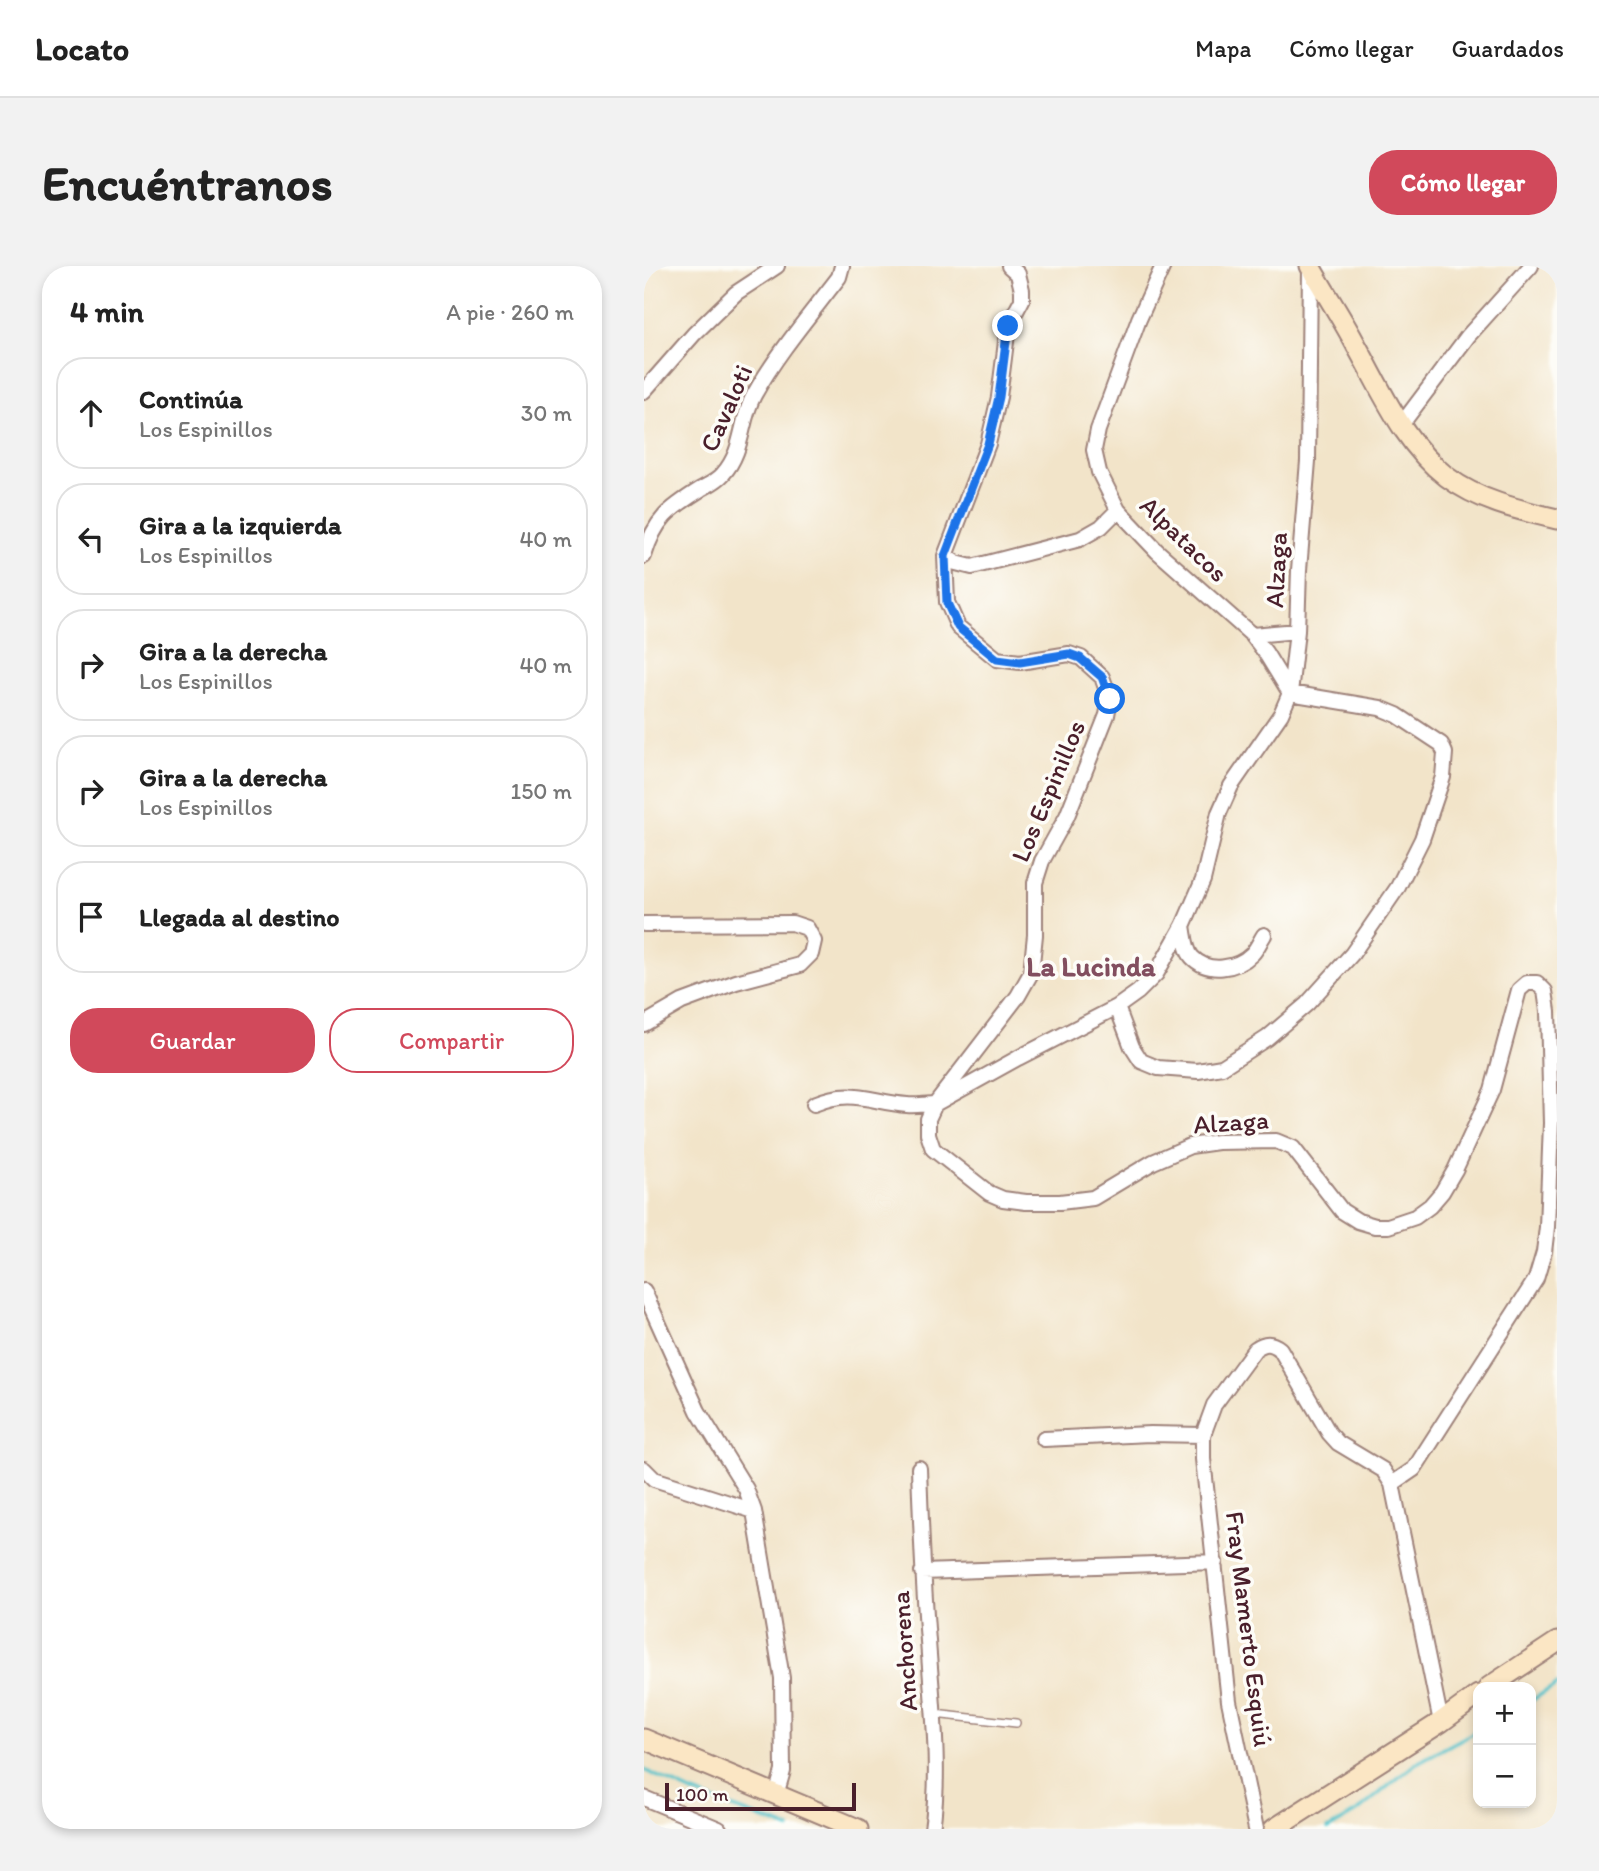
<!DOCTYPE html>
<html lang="es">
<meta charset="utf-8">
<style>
:root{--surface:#fff;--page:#f2f2f2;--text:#222;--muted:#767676;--line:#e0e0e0;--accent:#d1495b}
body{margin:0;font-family:Itim,sans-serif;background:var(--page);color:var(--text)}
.controls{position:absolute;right:21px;bottom:21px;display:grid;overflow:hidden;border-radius:14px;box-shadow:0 4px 10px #0003}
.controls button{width:63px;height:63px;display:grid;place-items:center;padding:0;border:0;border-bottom:2px solid var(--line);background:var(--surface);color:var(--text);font:35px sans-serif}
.scale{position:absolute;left:21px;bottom:18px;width:191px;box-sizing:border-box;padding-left:7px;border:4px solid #4a1f2b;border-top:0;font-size:19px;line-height:24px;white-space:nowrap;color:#4a1f2b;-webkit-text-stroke:5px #fdfcf7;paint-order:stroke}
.stop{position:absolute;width:21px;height:21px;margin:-16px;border:5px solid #1a73e8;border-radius:50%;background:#fff}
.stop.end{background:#1a73e8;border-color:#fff;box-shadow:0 2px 7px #0008}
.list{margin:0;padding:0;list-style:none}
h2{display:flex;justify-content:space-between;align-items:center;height:91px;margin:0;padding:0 28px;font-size:30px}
h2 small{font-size:23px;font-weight:400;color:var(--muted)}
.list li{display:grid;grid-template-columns:46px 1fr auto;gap:21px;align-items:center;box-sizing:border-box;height:112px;margin:0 14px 14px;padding:0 14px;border:2px solid var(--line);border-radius:28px}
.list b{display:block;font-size:26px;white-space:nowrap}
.list p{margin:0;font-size:23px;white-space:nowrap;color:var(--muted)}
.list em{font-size:23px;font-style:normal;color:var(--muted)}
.actions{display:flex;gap:14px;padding:21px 28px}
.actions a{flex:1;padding:16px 0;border:2px solid var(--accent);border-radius:28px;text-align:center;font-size:24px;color:var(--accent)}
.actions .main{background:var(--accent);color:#fff}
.icon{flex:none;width:38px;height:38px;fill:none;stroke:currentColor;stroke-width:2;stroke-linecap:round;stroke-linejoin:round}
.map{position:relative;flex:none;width:913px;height:1563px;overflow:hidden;border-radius:28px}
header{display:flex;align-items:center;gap:42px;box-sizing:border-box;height:98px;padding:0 35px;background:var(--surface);border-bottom:2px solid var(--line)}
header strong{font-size:33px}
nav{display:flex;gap:38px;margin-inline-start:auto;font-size:24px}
.intro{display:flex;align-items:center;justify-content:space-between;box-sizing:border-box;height:168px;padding:0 42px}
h1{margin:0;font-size:49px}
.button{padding:18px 32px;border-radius:28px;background:var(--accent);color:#fff;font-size:24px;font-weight:700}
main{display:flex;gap:42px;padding:0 42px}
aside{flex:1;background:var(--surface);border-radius:28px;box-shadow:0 4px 10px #0003}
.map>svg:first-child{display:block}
</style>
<header>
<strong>Locato</strong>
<nav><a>Mapa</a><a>Cómo llegar</a><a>Guardados</a></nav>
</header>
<div class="intro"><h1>Encuéntranos</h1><a class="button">Cómo llegar</a></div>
<main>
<aside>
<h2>4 min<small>A pie · 260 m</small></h2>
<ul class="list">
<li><svg class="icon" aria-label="ahead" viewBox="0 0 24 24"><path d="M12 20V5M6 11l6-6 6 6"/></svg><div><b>Continúa</b><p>Los Espinillos</p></div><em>30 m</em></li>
<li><svg class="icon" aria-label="left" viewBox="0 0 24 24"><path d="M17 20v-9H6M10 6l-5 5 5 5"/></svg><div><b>Gira a la izquierda</b><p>Los Espinillos</p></div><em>40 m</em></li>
<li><svg class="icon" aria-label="right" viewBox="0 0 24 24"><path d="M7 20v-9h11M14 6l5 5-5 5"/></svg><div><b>Gira a la derecha</b><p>Los Espinillos</p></div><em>40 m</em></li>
<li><svg class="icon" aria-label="right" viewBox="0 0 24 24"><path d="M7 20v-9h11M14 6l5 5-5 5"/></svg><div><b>Gira a la derecha</b><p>Los Espinillos</p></div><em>150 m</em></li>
<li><svg class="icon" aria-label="arrive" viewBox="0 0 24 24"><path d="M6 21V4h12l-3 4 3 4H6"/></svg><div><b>Llegada al destino</b></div></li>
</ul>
<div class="actions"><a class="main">Guardar</a><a>Compartir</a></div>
</aside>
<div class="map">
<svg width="913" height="1563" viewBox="0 0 913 1563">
<rect width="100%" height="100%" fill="#fdfcf7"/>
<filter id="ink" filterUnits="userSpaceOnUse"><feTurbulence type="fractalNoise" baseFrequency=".0143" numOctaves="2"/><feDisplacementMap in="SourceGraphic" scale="14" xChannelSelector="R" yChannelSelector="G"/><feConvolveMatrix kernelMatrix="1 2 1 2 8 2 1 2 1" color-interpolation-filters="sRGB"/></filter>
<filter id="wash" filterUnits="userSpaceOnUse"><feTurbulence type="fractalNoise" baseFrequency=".00686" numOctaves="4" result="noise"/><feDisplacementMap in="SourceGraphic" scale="28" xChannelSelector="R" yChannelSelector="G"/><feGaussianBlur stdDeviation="1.57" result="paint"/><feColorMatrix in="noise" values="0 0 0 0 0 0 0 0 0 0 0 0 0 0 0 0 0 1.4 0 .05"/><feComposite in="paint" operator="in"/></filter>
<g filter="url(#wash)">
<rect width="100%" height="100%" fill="#f2e4c9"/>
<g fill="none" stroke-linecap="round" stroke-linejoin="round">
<path stroke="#57c4cd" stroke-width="3.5" d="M887,1435L913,1418
M0,1504L49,1527L146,1563
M684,1563L713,1546L771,1498L834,1464"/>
</g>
</g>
<g filter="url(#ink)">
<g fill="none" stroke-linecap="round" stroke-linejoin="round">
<defs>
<path id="lane" d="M290,1448L372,1457"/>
<path id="street" d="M519,0L495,53L454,164L450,184L455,206L474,244L513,285L608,369L653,365
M666,1L664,195L655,304L653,365L646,427L637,448L587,520L575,547L559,614L539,660L512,708L494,726L473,741L374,792L291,838L284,853V868L289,883L345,927L359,933L382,936H416L449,932L509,896L546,880L574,876L632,875L649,882L698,945L714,955L731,960H744L771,951L786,940L798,926L811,904L848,824L875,724L883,717H893L901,725L904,745L907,857L903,961L900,986L892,1013L770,1203L748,1218L797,1456
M0,125L50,68L92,27L133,0
M757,159L824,70L887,0
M0,290C11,253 25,243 57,223C64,219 73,215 79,208C100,185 96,154 110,129C134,86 166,49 195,11L198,0
M301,290L312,297L328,301L436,273L457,261L474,244
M0,658L148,657L163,662L170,675L167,688L156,699L92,716L38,736L0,758
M539,660C541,669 541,683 548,691C564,708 593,703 608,688C613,683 616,675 620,669
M473,741L488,781L497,795L514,802L554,805L578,801L623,772L663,738L708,688L754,621L778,573L799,511L801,487L797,478L753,449L736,442L646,427L621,386L608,369
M170,838C208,822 226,836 263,839C272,840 282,838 291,838L374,730L387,707L391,669V617L398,595L423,550L463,449L466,433L458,411L437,392L425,388L376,396L353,393L314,361L303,336L301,290L344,178L355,131L364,60L378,34V24L374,8L365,0
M0,1025L54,1145L102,1223L110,1245
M559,1169V1193L585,1435L612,1563
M400,1173L506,1168L559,1169L570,1139L611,1083C621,1076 627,1076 636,1083L685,1167L694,1177L739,1204L748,1218
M275,1202C277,1260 279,1317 284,1375C288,1434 297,1504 288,1563
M0,1203L10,1213L110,1245L138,1412L139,1505L132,1529
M278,1306L571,1296
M0,1532L75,1563"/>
<path id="secondary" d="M666,0C681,27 698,52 712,79C738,125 760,178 803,211C835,235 875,244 913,253
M845,1421L913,1376
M0,1473L214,1563
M630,1563L797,1456L834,1429"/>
</defs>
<use href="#lane" stroke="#9e827a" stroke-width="10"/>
<use href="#street" stroke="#9e827a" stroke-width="18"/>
<use href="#secondary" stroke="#9e827a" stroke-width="23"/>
<use href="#lane" stroke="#fff" stroke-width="7"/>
<use href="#street" stroke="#fff" stroke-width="14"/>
<use href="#secondary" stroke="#fbe6c4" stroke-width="19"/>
</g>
</g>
<g fill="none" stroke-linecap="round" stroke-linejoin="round" filter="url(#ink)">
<path stroke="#1a73e8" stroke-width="9" d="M364,60L355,131L344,178L301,290L303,337L314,361L353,393L376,396L425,388L436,392L458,411L466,433"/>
</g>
<g text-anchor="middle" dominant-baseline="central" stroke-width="7" stroke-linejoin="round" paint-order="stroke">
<g font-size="26" fill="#4a1f2b" stroke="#fdfcf7">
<text transform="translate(82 142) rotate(-66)">Cavaloti</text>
<text transform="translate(540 273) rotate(44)">Alpatacos</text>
<text transform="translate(632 304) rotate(-87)">Alzaga</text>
<text transform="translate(404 525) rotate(-67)">Los Espinillos</text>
<text transform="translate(587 856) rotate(-4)">Alzaga</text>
<text transform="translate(605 1363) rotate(83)">Fray Mamerto Esquiú</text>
<text transform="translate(260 1385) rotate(-94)">Anchorena</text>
</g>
<g font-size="28" font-weight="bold" fill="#824e5f" stroke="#fdfcf7">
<text x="447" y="700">La Lucinda</text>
</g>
</g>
</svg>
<div class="controls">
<button>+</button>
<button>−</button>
</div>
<div class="scale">100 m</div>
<div class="stop" style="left:466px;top:433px"></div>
<div class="stop end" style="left:364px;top:60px"></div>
</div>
</main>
